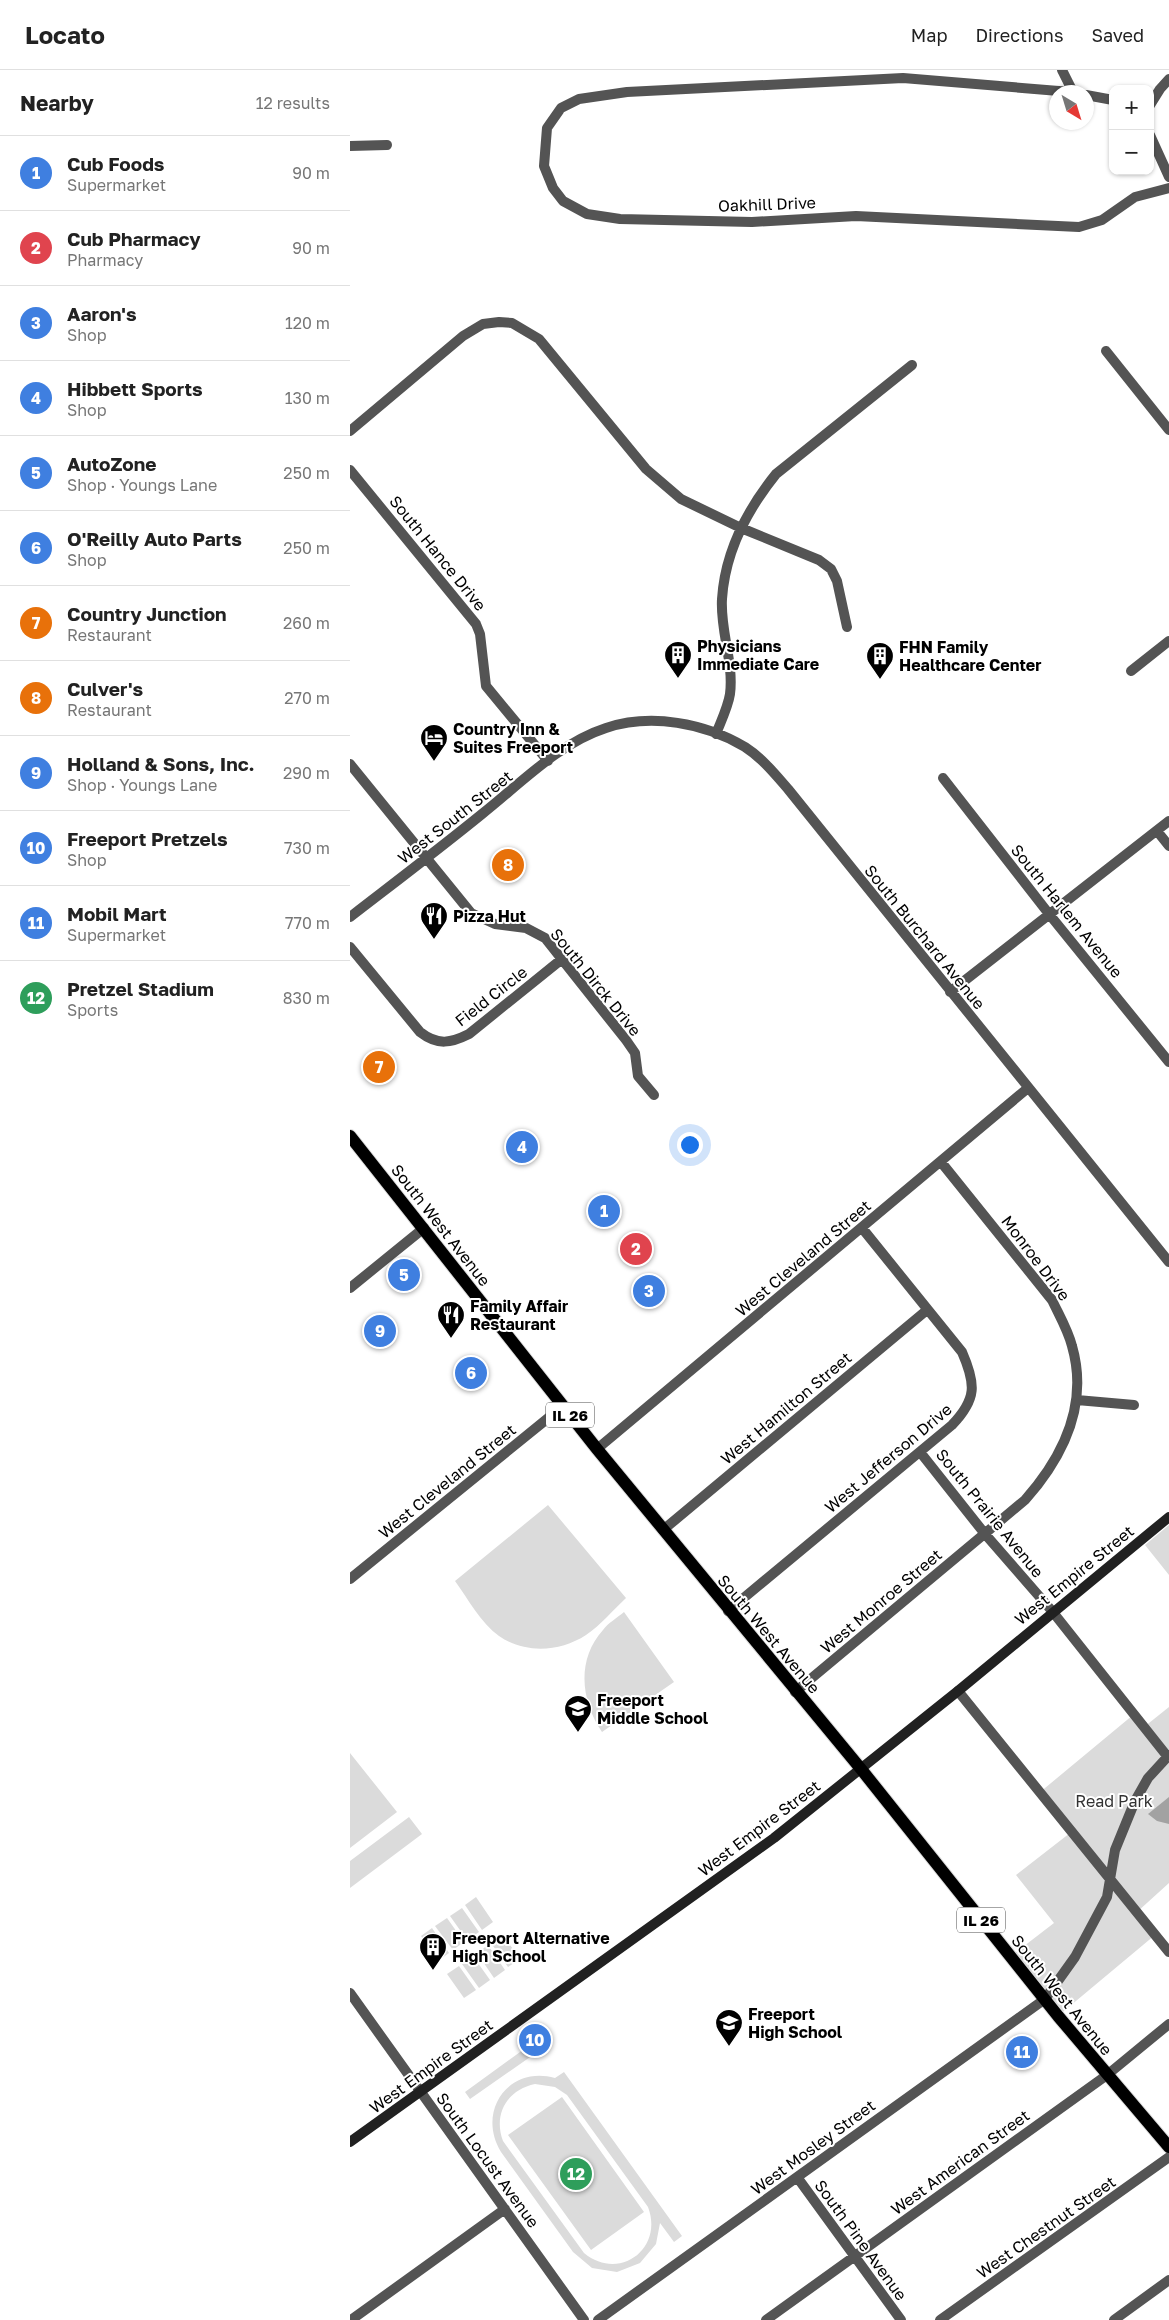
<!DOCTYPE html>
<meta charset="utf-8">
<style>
:root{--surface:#fff;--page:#f6f6f6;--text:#222;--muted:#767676;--line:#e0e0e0;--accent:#0f766e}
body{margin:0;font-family:"Golos Text",sans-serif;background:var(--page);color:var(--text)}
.controls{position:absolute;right:15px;top:15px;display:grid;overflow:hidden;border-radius:10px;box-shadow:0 1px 4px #0004}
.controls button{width:45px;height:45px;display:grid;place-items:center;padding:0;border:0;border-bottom:1px solid var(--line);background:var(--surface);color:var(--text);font:25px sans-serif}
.compass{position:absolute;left:699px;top:15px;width:45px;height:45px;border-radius:50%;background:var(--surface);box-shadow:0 1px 4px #0004;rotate:142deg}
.you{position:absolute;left:339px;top:1074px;width:18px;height:18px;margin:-12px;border:4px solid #fff;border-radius:50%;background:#1a73e8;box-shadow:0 0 0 8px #1a73e833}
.badge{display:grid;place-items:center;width:32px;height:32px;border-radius:50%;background:var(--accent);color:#fff;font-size:16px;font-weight:700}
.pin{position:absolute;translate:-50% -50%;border:2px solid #fff;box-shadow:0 1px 5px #0006}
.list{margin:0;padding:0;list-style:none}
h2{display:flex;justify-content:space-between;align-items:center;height:65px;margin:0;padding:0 20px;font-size:21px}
h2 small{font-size:16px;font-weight:400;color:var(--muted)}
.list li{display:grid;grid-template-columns:32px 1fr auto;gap:15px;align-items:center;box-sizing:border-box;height:75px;padding:0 20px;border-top:1px solid var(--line)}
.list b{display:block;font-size:19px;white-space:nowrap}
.list p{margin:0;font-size:16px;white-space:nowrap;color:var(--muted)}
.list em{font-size:16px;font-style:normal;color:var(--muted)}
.map{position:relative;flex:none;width:819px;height:2250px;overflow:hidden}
header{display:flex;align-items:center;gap:30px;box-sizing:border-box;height:70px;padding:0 25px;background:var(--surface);border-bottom:1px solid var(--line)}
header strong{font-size:24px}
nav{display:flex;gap:28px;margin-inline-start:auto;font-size:18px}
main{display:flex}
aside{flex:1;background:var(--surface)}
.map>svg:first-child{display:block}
</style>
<header>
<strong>Locato</strong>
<nav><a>Map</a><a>Directions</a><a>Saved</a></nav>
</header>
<main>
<aside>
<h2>Nearby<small>12 results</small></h2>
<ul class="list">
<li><span class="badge" style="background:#3f7fe0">1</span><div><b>Cub Foods</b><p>Supermarket</p></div><em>90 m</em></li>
<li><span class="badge" style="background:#e0444e">2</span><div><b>Cub Pharmacy</b><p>Pharmacy</p></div><em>90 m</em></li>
<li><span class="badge" style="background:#3f7fe0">3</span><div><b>Aaron's</b><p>Shop</p></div><em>120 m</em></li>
<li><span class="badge" style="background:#3f7fe0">4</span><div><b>Hibbett Sports</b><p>Shop</p></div><em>130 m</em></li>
<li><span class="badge" style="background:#3f7fe0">5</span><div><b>AutoZone</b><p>Shop · Youngs Lane</p></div><em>250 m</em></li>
<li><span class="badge" style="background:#3f7fe0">6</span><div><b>O'Reilly Auto Parts</b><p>Shop</p></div><em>250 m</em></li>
<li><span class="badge" style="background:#e8710a">7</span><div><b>Country Junction</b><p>Restaurant</p></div><em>260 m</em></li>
<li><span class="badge" style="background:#e8710a">8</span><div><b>Culver's</b><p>Restaurant</p></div><em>270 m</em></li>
<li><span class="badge" style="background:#3f7fe0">9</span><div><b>Holland &amp; Sons, Inc.</b><p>Shop · Youngs Lane</p></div><em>290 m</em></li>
<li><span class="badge" style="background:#3f7fe0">10</span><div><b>Freeport Pretzels</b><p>Shop</p></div><em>730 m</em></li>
<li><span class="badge" style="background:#3f7fe0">11</span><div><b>Mobil Mart</b><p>Supermarket</p></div><em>770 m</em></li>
<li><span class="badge" style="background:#2e9e5b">12</span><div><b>Pretzel Stadium</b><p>Sports</p></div><em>830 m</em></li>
</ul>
</aside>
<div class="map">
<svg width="819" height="2250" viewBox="0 0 819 2250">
<rect width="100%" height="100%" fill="#fff"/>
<path fill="#dbdbdb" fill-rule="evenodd" d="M198,1435L276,1528C263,1540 251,1555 236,1565C210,1582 175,1584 149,1566C131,1553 118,1529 105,1511Z
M819,1455V1505L795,1475Z
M274,1542L324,1612L252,1662C231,1631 226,1590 253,1560C258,1553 267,1548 274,1542Z
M819,1637V1813L787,1842L805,1865L708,1946L660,1887L704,1853L666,1805L720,1763L689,1723L783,1645L794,1657Z
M0,1683L47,1742L0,1778Z
M59,1747L72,1764L0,1818V1791Z
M126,1827L143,1852L132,1860L115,1835Z
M112,1838L129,1862L117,1870L100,1846Z
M97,1848L114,1872L103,1880L85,1856Z
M82,1858L99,1883L88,1891L71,1866Z
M153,1865L170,1889L158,1897L141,1873Z
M138,1875L155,1900L144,1908L127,1883Z
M123,1886L140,1910L129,1918L112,1894Z
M109,1896L126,1920L114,1928L97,1904Z
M177,1977L183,1985L120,2029L115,2022Z
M214,2002L332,2166L324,2172L310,2153L306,2174L290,2193L267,2202L242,2198L223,2182L151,2082C126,2041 159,1995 205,2008ZM185,2014L205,2017L217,2025L298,2137C314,2179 269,2212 234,2183L153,2071C143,2044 157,2020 185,2014Z
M212,2027L294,2142L241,2180L158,2065Z"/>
<path fill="#a2a2a2" d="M819,1727V1754L807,1751L798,1744Z"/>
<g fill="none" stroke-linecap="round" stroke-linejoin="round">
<defs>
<path id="primary" d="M0,1066L247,1379L511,1699L708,1946L819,2077"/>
</defs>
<use href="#primary" stroke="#dbdbdb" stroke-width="14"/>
<path stroke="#545454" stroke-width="10" d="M712,0L723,22
M721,22L553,8L277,22L229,29L211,38L197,58L194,96L203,118L213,131L237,144L270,149L402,152L506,146L729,157L752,150L785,127L819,118
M736,25L763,30
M800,35L810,19L819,9
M800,65L819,107
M0,76L37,75
M756,281L819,360
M0,361L113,266L133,254L149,252L162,253L189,269L296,399L331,429L391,458L469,490L481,499L487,511L497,557
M0,400L126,554L130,564L136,616L198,691
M781,601L819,571
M366,664C371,651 378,637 380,624C384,592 370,561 372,529C375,482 397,440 426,404L562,295
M0,694L121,843L145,854L176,858L195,868L276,970L285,983L288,1006L304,1025
M593,708L699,844L819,992
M807,761L819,776
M0,847C44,813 89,779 132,744C170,714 209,673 256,658C301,643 355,653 395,677C412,688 425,704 438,719L819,1192
M0,877L70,962C88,976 101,973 119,964L212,889
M600,922L819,751
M0,1218L74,1158
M727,1330L784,1335
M247,1379L678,1018
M570,1382L635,1464L702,1541L817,1686
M313,1460L577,1240
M0,1509L213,1336
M378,1541L602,1355C627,1329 626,1314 612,1282L512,1158
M608,1621L819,1882
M445,1622L675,1430C713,1387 739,1335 722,1276C718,1260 709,1245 702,1230L591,1092
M0,1923L234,2250
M447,2107L551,2250
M1,2250L155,2139
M248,2250L695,1929L725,1887L757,1827L765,1780L785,1731L798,1708L819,1685
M416,2250L757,2005L819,1954
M590,2250L819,2087
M764,2250L819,2210"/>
<path stroke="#212121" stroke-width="10" d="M0,2072L424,1768L608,1621L819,1447"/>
<use href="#primary" stroke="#000" stroke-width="12"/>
</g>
<defs>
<symbol id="building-pin" viewBox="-11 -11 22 30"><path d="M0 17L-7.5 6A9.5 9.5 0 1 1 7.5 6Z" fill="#000" stroke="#fff"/><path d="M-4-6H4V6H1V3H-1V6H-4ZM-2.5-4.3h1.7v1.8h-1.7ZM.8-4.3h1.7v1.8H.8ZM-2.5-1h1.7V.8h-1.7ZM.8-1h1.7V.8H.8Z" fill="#fff"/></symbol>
<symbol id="hotel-pin" viewBox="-11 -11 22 30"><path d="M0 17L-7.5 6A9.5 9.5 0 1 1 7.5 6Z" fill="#000" stroke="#fff"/><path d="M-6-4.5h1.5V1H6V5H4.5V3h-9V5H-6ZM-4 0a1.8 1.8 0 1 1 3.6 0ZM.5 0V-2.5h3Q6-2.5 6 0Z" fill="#fff"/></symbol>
<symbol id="restaurant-pin" viewBox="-11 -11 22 30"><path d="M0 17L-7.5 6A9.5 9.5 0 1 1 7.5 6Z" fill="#000" stroke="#fff"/><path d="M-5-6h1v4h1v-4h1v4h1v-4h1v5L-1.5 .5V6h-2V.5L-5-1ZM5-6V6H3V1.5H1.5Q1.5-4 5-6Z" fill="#fff"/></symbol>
<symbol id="school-pin" viewBox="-11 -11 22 30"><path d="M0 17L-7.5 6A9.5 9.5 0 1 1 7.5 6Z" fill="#000" stroke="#fff"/><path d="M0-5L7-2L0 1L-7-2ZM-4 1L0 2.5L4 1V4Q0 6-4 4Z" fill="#fff"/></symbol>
</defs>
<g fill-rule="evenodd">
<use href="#building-pin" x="312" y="569" width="32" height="43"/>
<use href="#building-pin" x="514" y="570" width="32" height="43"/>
<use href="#hotel-pin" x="68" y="652" width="32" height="43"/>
<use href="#restaurant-pin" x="68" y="830" width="32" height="43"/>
<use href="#restaurant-pin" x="85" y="1229" width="32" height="43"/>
<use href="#school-pin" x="212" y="1623" width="32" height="43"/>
<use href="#building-pin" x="67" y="1861" width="32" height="43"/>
<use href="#school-pin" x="363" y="1937" width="32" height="43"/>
</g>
<g text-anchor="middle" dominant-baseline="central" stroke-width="4" stroke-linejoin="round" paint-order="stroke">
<g fill="#fff" stroke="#4c4c4c" stroke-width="1">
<rect x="196" y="1332.5" width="48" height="25" rx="4"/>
<rect x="607" y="1837.5" width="48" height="25" rx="4"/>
</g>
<g font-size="15" font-weight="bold" fill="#000">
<text x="220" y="1345">IL 26</text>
<text x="631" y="1850">IL 26</text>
</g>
<g font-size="16" fill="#000" stroke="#fff">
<text transform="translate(417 134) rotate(-2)">Oakhill Drive</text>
<text transform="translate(88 483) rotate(51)">South Hance Drive</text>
<text transform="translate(105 747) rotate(-38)">West South Street</text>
<text transform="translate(717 841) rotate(51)">South Harlem Avenue</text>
<text transform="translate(575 867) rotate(51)">South Burchard Avenue</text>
<text transform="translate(246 912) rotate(51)">South Dirck Drive</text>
<text transform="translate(141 926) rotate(-38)">Field Circle</text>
<text transform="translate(91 1155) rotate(52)">South West Avenue</text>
<text transform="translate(453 1188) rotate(-40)">West Cleveland Street</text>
<text transform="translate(686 1188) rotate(53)">Monroe Drive</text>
<text transform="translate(436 1338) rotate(-40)">West Hamilton Street</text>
<text transform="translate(538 1388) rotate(-40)">West Jefferson Drive</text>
<text transform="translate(97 1411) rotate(-39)">West Cleveland Street</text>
<text transform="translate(640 1443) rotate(51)">South Prairie Avenue</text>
<text transform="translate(724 1505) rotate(-39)">West Empire Street</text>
<text transform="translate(531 1531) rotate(-40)">West Monroe Street</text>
<text transform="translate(419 1564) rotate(50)">South West Avenue</text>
<text transform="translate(409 1758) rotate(-37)">West Empire Street</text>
<text transform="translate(712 1925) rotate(51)">South West Avenue</text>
<text transform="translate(81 1996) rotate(-36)">West Empire Street</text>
<text transform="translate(463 2077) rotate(-36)">West Mosley Street</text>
<text transform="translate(138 2090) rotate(54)">South Locust Avenue</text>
<text transform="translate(610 2092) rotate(-36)">West American Street</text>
<text transform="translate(696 2157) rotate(-35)">West Chestnut Street</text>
<text transform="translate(511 2170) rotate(54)">South Pine Avenue</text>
</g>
<g font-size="16" font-weight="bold" fill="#000" stroke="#fff" text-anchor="start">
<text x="347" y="576">Physicians<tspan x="347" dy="18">Immediate Care</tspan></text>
<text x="549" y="577">FHN Family<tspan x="549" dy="18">Healthcare Center</tspan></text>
<text x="103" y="659">Country Inn &amp;<tspan x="103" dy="18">Suites Freeport</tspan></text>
<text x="103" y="846">Pizza Hut</text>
<text x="120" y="1236">Family Affair<tspan x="120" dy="18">Restaurant</tspan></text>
<text x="247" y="1630">Freeport<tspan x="247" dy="18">Middle School</tspan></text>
<text x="102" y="1868">Freeport Alternative<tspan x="102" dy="18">High School</tspan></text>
<text x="398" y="1944">Freeport<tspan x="398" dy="18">High School</tspan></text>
</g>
<g font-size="16" fill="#323232" stroke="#fff">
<text x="764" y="1731">Read Park</text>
</g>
</g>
</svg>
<div class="controls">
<button>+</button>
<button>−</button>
</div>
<svg class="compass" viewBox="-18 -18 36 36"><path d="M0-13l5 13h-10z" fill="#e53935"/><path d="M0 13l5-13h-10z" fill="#767676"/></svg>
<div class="you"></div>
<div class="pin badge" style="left:254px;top:1141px;background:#3f7fe0">1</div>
<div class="pin badge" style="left:286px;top:1179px;background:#e0444e">2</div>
<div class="pin badge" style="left:299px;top:1221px;background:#3f7fe0">3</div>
<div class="pin badge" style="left:172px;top:1077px;background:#3f7fe0">4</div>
<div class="pin badge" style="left:54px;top:1205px;background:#3f7fe0">5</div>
<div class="pin badge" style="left:121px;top:1303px;background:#3f7fe0">6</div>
<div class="pin badge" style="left:29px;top:997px;background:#e8710a">7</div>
<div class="pin badge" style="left:158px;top:795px;background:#e8710a">8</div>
<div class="pin badge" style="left:30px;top:1261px;background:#3f7fe0">9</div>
<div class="pin badge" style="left:185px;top:1970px;background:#3f7fe0">10</div>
<div class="pin badge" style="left:672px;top:1982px;background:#3f7fe0">11</div>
<div class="pin badge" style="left:226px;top:2104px;background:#2e9e5b">12</div>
</div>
</main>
